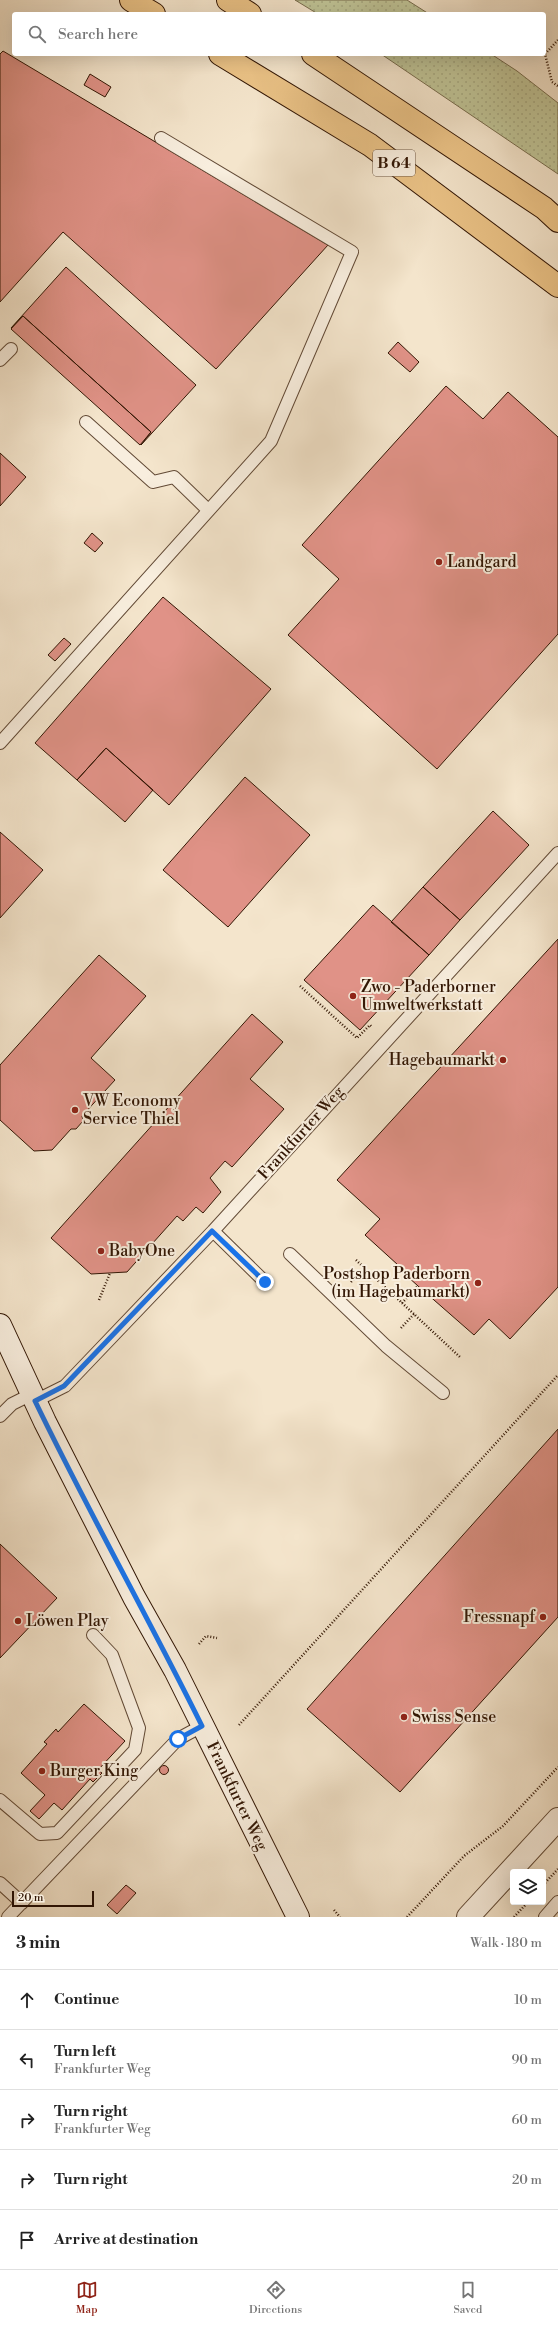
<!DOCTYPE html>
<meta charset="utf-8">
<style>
:root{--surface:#fff;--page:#f6f6f6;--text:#222;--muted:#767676;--line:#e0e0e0;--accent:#8f2418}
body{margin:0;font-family:"Libre Bodoni",serif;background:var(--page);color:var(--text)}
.controls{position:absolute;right:12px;bottom:12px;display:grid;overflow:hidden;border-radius:4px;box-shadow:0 4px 16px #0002}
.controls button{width:36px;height:36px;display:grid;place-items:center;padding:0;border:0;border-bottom:1px solid var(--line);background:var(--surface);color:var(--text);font:20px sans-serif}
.scale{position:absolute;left:12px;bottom:10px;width:82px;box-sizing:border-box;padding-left:4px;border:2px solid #321604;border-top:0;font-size:11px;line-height:14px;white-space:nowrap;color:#321604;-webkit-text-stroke:3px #f8eede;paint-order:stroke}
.stop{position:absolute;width:12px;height:12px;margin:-9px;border:3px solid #1a73e8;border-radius:50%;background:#fff}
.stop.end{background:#1a73e8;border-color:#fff;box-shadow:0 1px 4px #0008}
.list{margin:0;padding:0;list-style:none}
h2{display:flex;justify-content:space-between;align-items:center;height:52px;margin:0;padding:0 16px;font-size:17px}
h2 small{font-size:13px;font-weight:400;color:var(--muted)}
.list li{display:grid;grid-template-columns:26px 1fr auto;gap:12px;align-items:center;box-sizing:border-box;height:60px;padding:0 16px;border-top:1px solid var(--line)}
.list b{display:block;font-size:15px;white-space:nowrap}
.list p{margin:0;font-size:13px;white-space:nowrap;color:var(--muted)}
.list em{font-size:13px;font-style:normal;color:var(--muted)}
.icon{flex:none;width:22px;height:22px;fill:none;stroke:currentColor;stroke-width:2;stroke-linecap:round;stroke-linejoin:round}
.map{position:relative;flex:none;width:558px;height:1917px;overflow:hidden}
.search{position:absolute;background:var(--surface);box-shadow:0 4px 16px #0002;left:12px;right:12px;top:12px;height:44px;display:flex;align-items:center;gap:10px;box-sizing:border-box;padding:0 14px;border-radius:4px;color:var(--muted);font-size:15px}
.sheet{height:352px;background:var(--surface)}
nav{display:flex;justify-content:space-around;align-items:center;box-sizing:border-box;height:56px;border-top:1px solid var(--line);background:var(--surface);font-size:11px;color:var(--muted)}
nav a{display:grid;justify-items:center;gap:2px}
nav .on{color:var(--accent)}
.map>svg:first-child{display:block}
</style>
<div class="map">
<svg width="558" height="1917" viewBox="0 0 558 1917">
<defs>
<pattern id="grass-dots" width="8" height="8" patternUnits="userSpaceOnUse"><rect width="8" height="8" fill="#bfc396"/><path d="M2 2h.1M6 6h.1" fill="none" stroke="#a5a780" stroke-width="1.8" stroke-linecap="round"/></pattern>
</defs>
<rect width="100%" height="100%" fill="#f4e5cc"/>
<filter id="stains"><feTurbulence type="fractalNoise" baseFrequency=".005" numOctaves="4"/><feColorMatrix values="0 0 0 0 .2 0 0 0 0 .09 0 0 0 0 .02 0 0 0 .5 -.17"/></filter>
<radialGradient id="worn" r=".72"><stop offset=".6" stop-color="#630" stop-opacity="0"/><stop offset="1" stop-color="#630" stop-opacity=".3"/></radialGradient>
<path fill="url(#grass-dots)" stroke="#786c4d" d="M295,0H407L429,14H318Z
M381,54H491L517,71L558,103V174Z"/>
<path fill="#e09287" stroke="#321604" d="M3,51L328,245L216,369L63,232L0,302V54Z
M90,74L111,87L105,97L84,85Z
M66,267L196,385L141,445L151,432L23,316L11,328Z
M23,316L151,432L140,445L11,329Z
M398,342L419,362L410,372L388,353Z
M446,386L483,419L508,392L558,437V634L437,769L288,635L339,579L302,545Z
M0,453L26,477L0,506Z
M92,533L103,543L95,552L84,543Z
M163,597L271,689L169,805L106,748L77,780L35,743Z
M64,638L71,644L55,661L48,655Z
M106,748L153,790L125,822L77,780Z
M245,777L310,835L228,927L163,870Z
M493,811L529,845L460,920L423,887Z
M0,832L43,870L0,918Z
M423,887L460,920L429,955L391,922Z
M373,905L429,955L360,1030L304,980Z
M558,939V1287L510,1339L489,1319L474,1335L418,1286L407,1276L409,1275L365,1235L380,1219L337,1180Z
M99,955L146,996L91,1058L115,1080L82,1116L83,1121L76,1129H71L52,1150L34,1151L0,1120V1065Z
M252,1014L283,1042L250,1079L284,1109L232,1167L225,1161L210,1178L221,1192L203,1213L196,1207L183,1221L177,1216L127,1272L91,1274L51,1238Z
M558,1429V1617L400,1792L307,1709Z
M0,1544L57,1598L0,1658Z
M84,1704L125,1741L98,1770L102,1773L93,1782L90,1779L62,1810L54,1803L39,1819L30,1811L45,1795L21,1773L47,1744L44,1742L56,1729L58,1732Z
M159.5 1770a4.5 4.5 0 1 1 9 0a4.5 4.5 0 1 1-9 0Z
M126,1885L136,1893L117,1914L107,1905Z"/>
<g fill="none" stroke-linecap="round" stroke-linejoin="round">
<defs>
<path id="service" d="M0,360L11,349
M86,422L153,482L174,477L208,510
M0,743L271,441L352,252L161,138
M213,1231L265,1282
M290,1254L386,1346L443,1393
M35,1401L65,1386L213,1231L558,853
M0,1416L12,1404L32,1394
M0,1800L40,1834L57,1833L135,1750L139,1728L112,1655L93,1635
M0,1883L22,1903
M8,1917L178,1739L202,1726
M545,1917L558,1902"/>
<path id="tertiary" d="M468,1917L558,1819"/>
<path id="secondary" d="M0,1325L45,1422L134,1597L175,1670L298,1917"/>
<path id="trunk" d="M131,0L154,14
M228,0L250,14
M220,54L370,145L558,286
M313,54L544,208L558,221"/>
</defs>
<use href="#service" stroke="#624a36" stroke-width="14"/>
<use href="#tertiary" stroke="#624a36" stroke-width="24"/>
<use href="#secondary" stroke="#321604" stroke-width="24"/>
<use href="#trunk" stroke="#321604" stroke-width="24"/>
<path stroke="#321604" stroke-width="2.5" stroke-dasharray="1 2" stroke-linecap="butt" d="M558,40L545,54L552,82L558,86
M300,986L357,1038L370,1025L372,1027
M356,1260L461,1358
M351,1282L364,1268
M99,1300L110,1273
M402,1303L418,1286
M401,1328L414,1314
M199,1644L206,1636L217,1638
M239,1725L558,1375
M543,1885L558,1869
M334,1910L340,1917
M407,1917L464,1856L503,1826L558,1767
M514,1917L528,1902"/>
<use href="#service" stroke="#f8eede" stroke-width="12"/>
<use href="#tertiary" stroke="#f8eede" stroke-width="22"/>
<use href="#secondary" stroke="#f8eede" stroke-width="22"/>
<use href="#trunk" stroke="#eac286" stroke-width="22"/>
</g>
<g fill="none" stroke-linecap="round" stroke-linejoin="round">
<path stroke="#1a73e8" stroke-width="5" d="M178,1739L202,1726C148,1617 88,1511 35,1401L64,1386L212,1231L265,1282"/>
</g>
<g fill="#8f2418" stroke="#f8eede" stroke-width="1.5">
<circle cx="439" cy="562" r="4"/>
<circle cx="353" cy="996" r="4"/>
<circle cx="503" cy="1060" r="4"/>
<circle cx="75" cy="1110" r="4"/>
<circle cx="101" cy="1251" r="4"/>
<circle cx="478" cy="1283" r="4"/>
<circle cx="543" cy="1617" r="4"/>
<circle cx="18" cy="1621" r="4"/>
<circle cx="404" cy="1717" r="4"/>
<circle cx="42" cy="1771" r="4"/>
</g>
<g text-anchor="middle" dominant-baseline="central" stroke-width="4" stroke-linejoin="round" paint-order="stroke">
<rect fill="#f8eede" stroke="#6d5745" stroke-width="1" x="373" y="150" width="42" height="26" rx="3"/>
<g font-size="15" font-weight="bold" fill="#321604">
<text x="394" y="163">B 64</text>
</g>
<g font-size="16" fill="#321604" stroke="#f8eede" text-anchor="start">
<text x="447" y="562">Landgard</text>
<text x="361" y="987">Zwo - Paderborner<tspan x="361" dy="18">Umweltwerkstatt</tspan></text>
<text x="495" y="1060" text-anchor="end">Hagebaumarkt</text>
<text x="83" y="1101">VW Economy<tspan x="83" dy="18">Service Thiel</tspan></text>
<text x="109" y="1251">BabyOne</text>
<text x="470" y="1274" text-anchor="end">Postshop Paderborn<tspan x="470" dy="18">(im Hagebaumarkt)</tspan></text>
<text x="535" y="1617" text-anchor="end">Fressnapf</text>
<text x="26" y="1621">Löwen Play</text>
<text x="412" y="1717">Swiss Sense</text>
<text x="50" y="1771">Burger King</text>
</g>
<g font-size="16" fill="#321604" stroke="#f8eede">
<text transform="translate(301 1133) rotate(-48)">Frankfurter Weg</text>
<text transform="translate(237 1796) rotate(64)">Frankfurter Weg</text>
</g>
</g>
<rect width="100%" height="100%" filter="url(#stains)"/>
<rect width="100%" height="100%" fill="url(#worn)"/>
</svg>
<div class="controls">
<button><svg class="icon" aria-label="layers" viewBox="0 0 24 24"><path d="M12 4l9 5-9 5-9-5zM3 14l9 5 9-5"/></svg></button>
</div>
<div class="scale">20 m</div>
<div class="stop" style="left:178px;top:1739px"></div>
<div class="stop end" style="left:265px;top:1282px"></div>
<div class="search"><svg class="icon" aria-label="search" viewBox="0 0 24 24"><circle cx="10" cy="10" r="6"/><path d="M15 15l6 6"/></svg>Search here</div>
</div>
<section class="sheet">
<h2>3 min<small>Walk · 180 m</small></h2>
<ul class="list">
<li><svg class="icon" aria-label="ahead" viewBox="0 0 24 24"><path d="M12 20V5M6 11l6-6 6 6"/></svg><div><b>Continue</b></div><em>10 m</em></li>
<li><svg class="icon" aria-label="left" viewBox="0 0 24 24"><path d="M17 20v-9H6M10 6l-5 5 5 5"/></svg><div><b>Turn left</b><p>Frankfurter Weg</p></div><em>90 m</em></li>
<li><svg class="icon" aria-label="right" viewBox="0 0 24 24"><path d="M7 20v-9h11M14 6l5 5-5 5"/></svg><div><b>Turn right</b><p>Frankfurter Weg</p></div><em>60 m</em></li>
<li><svg class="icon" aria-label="right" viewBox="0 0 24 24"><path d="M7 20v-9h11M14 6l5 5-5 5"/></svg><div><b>Turn right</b></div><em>20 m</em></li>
<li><svg class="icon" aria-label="arrive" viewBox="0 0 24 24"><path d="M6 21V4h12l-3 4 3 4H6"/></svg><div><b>Arrive at destination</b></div></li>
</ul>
</section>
<nav>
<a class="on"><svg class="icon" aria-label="map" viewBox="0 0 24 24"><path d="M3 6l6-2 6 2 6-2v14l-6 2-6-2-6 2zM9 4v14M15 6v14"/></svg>Map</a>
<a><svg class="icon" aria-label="directions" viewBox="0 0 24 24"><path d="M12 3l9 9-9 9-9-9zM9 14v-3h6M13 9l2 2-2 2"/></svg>Directions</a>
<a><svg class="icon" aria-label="saved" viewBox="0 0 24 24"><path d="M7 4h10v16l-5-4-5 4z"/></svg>Saved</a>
</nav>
